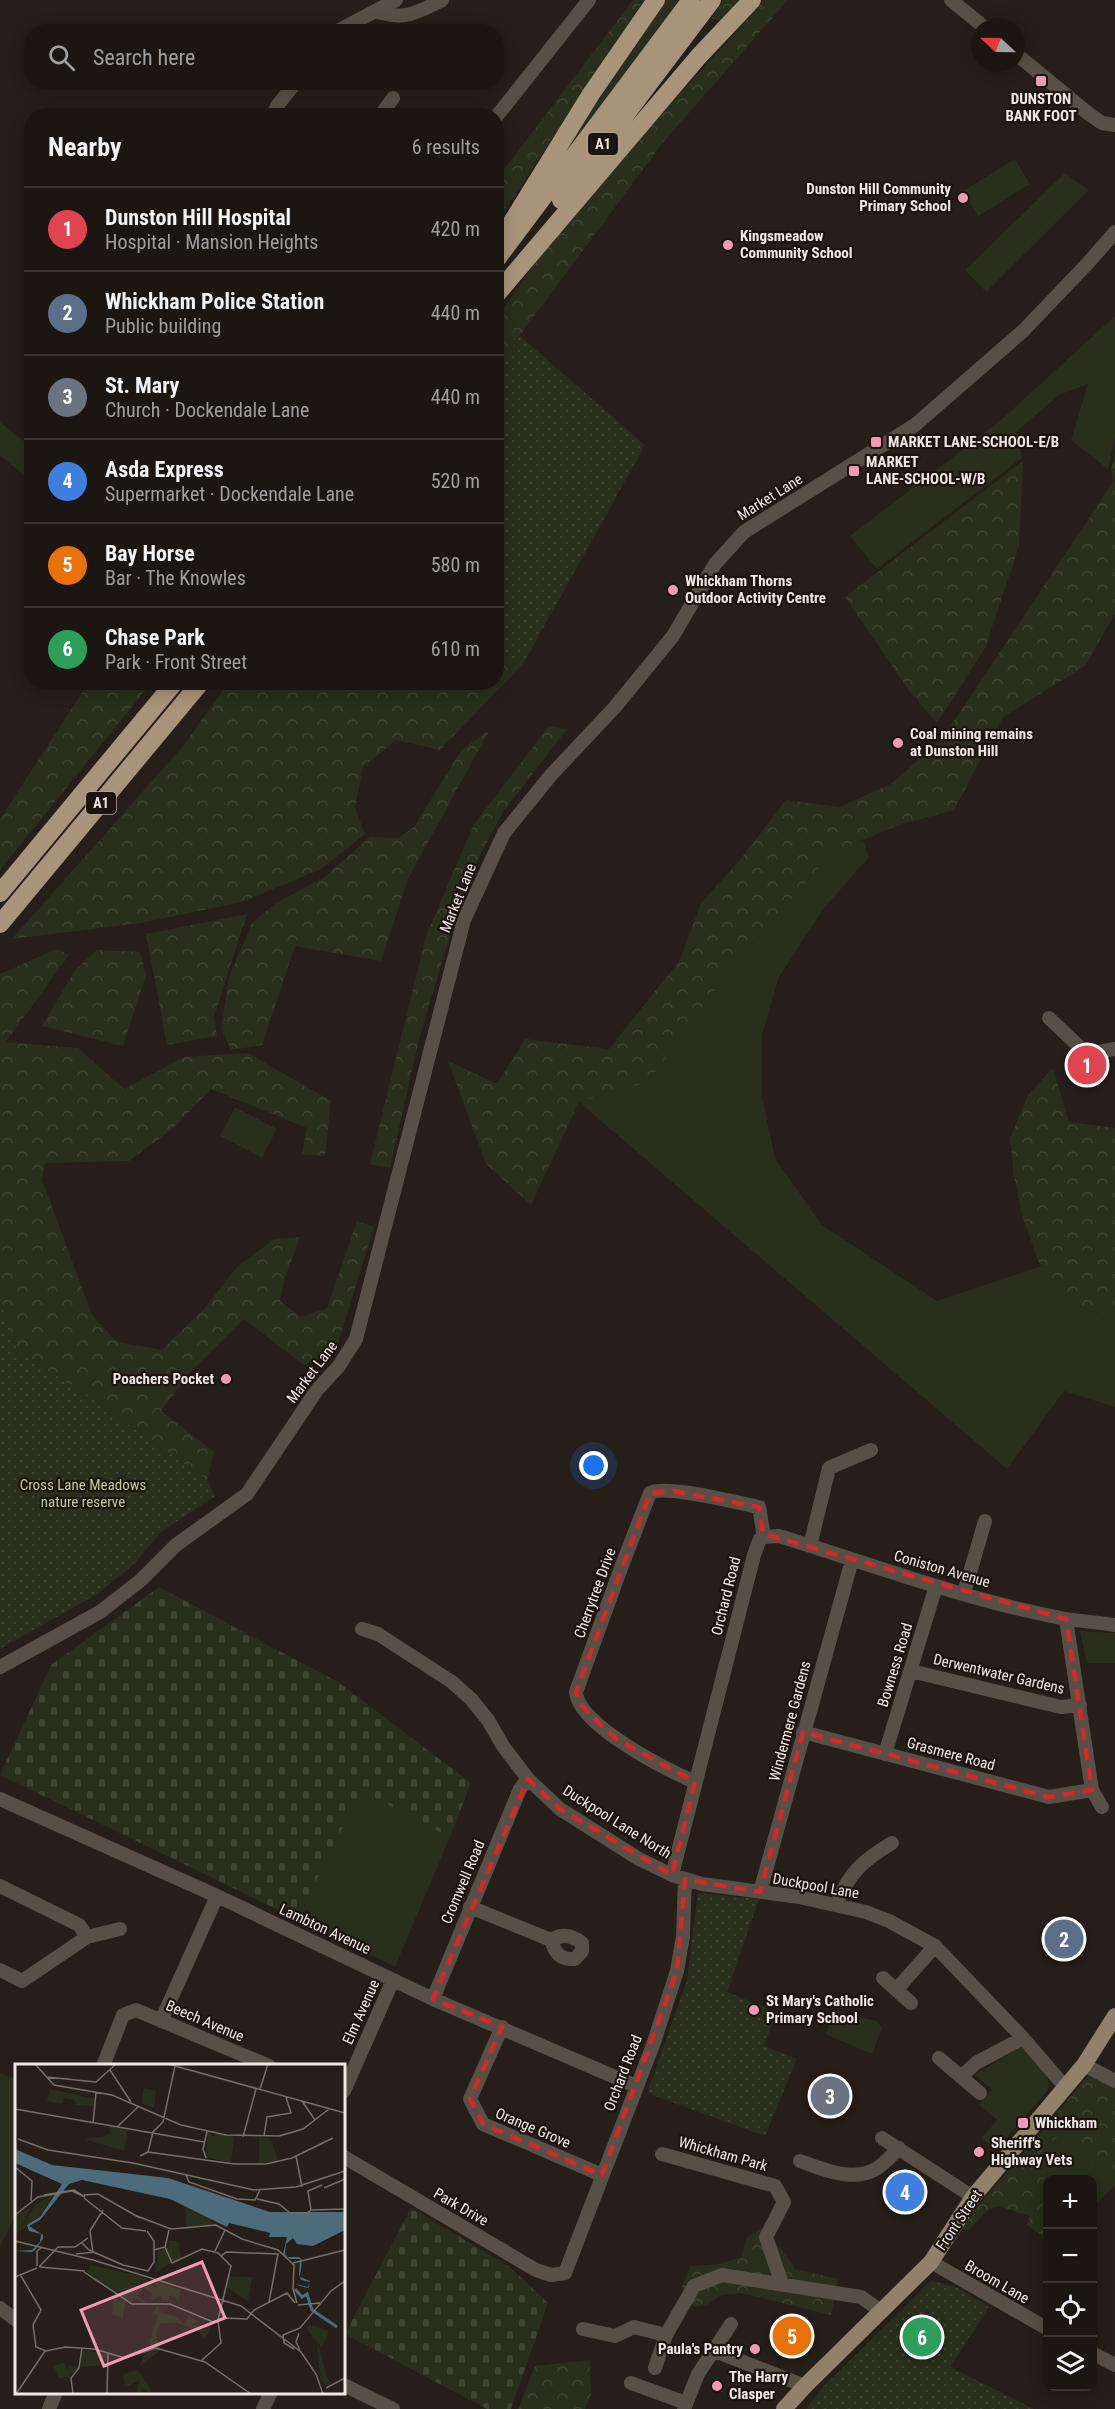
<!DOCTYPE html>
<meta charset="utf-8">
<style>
:root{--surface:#1c1612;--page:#251f1b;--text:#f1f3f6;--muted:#a09f9f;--line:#3a3532;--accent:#f19ab3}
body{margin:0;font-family:"Roboto Condensed",sans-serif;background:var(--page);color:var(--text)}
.controls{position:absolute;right:18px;bottom:18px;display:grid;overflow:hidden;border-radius:12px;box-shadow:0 3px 15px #0003}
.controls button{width:54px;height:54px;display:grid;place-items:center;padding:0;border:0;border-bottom:2px solid var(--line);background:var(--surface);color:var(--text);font:30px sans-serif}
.compass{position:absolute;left:971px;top:18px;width:54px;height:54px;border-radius:50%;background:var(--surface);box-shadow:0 3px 15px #0003;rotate:292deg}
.you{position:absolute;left:594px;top:1466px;width:21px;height:21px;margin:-15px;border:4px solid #fff;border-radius:50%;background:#1a73e8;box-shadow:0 0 0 9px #1a73e833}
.badge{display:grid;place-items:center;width:39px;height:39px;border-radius:50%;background:var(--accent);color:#fff;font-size:20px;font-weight:700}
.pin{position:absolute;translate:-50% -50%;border:3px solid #fff;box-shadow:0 2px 6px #0006}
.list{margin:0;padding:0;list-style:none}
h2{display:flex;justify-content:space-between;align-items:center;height:78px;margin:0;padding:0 24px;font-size:26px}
h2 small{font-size:20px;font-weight:400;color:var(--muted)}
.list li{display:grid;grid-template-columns:39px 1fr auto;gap:18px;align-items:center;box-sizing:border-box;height:84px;padding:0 24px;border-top:2px solid var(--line)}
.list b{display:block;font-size:22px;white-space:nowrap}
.list p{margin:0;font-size:20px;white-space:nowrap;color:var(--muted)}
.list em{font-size:20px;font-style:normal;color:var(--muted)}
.icon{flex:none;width:33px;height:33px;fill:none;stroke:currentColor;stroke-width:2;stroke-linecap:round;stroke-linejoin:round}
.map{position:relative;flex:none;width:1115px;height:2409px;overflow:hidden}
.search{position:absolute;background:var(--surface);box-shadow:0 3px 15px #0003;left:24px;top:24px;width:480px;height:66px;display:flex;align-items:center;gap:15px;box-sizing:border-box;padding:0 21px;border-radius:24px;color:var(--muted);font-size:22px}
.panel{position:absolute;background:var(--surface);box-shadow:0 3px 15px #0003;left:24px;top:108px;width:480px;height:582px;border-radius:24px}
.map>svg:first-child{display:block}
</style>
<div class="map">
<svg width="1115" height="2409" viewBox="0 0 1115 2409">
<defs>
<pattern id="forest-crowns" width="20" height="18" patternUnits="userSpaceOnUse" patternTransform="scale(1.5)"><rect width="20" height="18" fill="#292f1c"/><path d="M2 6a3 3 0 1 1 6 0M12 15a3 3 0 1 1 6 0" fill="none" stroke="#3e4332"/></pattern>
<pattern id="cemetery-stones" width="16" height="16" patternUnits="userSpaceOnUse" patternTransform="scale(1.5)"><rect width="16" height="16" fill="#292f1c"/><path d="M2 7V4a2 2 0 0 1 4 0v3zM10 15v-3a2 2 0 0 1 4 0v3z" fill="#3e4332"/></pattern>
<pattern id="park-dots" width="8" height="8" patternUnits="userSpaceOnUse" patternTransform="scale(1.5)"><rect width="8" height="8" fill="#292f1c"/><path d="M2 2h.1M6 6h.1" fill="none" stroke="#3e4332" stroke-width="1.8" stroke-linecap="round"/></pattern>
</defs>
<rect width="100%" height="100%" fill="#261e18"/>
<path fill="#292f1c" d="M662,0H682L558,164L553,162Z
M1015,159L1030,184L978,216L963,191Z
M1065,173L1089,190L986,292L965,270Z
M1115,316V438L1108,469L1071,440L1088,384L1059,395L1016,432L1022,458L877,569L850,536L1001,420Z
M0,422L31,447V480L0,456Z
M863,840L869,857L825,907L779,977L762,1035V1097L775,1158L821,1224L937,1301L1042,1266L1058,1291L1086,1309L1115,1317V1407L1064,1391L1007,1469L579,1102L648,1082L725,976L831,853Z
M235,1107L277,1129L262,1158L220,1136Z
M1080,1631L1115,1633V1663H1087Z
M361,1791L450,1837L395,1967L297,1919Z
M835,2011L877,2021L882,2028L872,2054L825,2034Z
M1022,2046C1032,2058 1053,2074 1048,2090L996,2150L992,2149L982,2138L997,2120L979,2105L992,2090L975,2075Z
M0,2073L16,2079V2214L0,2247Z
M1066,2130L1078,2131L1083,2157L1094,2169L1115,2180V2186L1093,2206L1092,2180L1047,2181L1034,2169L1044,2148Z"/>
<path fill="url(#forest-crowns)" d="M633,0H644L497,222L496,180Z
M724,0H742L724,21L711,18Z
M765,0H788L665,140L497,366V317L548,245L657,119Z
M1115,451V614L1085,666L1003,717L954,810L899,825L831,853L725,976L648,1082L579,1102L531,1205L486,1164L448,1061L497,1084L525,1039L609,1049L680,960L701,903L740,860L786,800L839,807L891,784L942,739L1114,480L1111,469Z
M1023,461L1019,546L985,648L937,723L910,692L845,597Z
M497,650L523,664L440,750L396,740L363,767L355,808L365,834L321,869L242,902L141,923L12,939L184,745L228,683L496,682Z
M89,682L149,683L147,688L0,870V819Z
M549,726L567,729L503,812L466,882L419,1039L390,1168L370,1164L426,936L474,824Z
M489,731L408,879L381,961L295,946L262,1045L231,1050L221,1029L229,977L252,923L276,903L323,878L370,837L398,838L414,827L462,749Z
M247,914L214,1017L217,1036L167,1045L146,934Z
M57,949L69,955L6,1042L78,1048L124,1089L184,1057L248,1053L331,1101L325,1156L302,1154L307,1128L211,1089L171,1130L129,1161L45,1163L42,1180L92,1315L117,1342L162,1350L203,1310L237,1267L274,1239L300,1237L284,1281L280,1301L301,1317L327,1308L357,1221L374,1227L336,1350L304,1365L244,1319L190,1372L161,1411L214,1452L207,1480L86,1394L18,1352L0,1301V974Z
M97,950L140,952L146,975L123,1046L42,1026L75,970Z
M1053,1068L1069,1122L1115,1128V1317L1086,1309L1058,1291L1038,1261L1023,1218L1014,1178L1010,1138L1028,1095Z
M1088,2076L1115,2086V2180L1094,2169L1083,2157L1078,2131L1066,2130L1044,2148L1034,2168L1047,2181V2239L1027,2225L1030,2216C990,2205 999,2198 969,2230H964L962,2228L968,2218Z
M762,2228C774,2242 786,2253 795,2269L838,2279L831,2315L742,2293L722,2295L709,2304L693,2307L682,2288L690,2266L720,2264L741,2257L747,2237Z
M590,2360L591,2397L585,2409H518L535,2366Z"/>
<path fill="url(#cemetery-stones)" d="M159,1587L338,1682L471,1783L450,1837L361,1791L297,1919L0,1775L51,1665Z
M411,2208L510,2267L548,2303L511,2409H487L345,2334Z"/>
<path fill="url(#park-dots)" d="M520,336L645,445L523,664L496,650L497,366Z
M0,1301L18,1352L86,1394L207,1480L215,1496L161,1532L132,1566L97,1594L0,1649Z
M698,1893L759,1899L727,1992L777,2012L764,2046L797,2059L765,2136L647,2093L687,1980Z
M931,2281L956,2287L989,2307L950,2367L1034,2409H806L823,2387Z"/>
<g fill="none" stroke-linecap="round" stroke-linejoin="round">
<path stroke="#585046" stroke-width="14" d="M951,0L984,27
M375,11C403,21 417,13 442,0
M336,32L396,0
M1016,54L1089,114L1102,123L1115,125
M273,116L277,106L296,82
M380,116L393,98
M496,117L589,0
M1049,1018L1087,1054L1115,1049
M764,1537L779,1536C870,1564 961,1598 1056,1617C1075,1621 1095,1622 1115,1625
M810,1546L829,1468L871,1450
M964,1593L985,1521
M1066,1619L1092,1790L1102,1807
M362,1629L378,1634L452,1682L471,1699L488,1720L503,1746L528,1779L560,1809L639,1859L672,1875L702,1884L799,1897L866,1912L889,1921L935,1946L1023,2038L1066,2088
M0,1667L100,1612L141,1580L176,1545L247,1494L317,1390L339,1366L356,1339L464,920L504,833L551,775L615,707L673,636L715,564L744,532L915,425L1023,331L1088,263L1115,232
M911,1671L1061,1707L1080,1705
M803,1732L1049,1797L1092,1790
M885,1754L936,1586
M695,1782C667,1770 578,1725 576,1692L621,1568L650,1493C664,1484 739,1503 759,1507L764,1537
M0,1799L217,1896L433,1999L636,2086
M672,1875L754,1555L760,1539L764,1537
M0,1886L79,1925L87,1937L22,1981L0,1970
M760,1892L852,1560
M837,1904C848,1873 865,1859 892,1843
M470,1907L551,1940C555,1953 560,1960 575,1959L582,1951V1943C572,1935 562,1933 551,1940
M87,1937L120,1929
M883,1978L911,2003
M896,1990L935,1946
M433,1999L520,1789L528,1779
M161,2021L217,1896
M502,2027L470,2099L483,2124L602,2175
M939,2058L980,2093
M1084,2065L1115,2081
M103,2066L123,2015L136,2010L269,2066
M961,2077L976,2063L1023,2038
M344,2091L393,1980
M882,2138L973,2197
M662,2154L775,2186L784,2202L766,2237L782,2284
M344,2157L536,2270L551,2275L565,2273L653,2045L677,1971L683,1936L685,1879
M800,2161C822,2169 851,2182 874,2170C883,2166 892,2155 899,2148
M931,2262L1048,2329
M0,2308L16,2320
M583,2329L615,2336L634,2327L666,2335
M712,2350L805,2386
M1092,2353L1115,2365
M655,2368L666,2335L694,2286L722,2275L861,2297L881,2311
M631,2383L686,2403
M344,2385L393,2409
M49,2409L56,2392
M263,2409L271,2392
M684,2409L698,2374L731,2324"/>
<path stroke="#91816b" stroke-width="16" d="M784,2409L805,2386L931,2262L973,2197L1084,2065L1115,2016"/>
<path stroke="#a8947a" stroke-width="18" d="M561,200L712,0
M507,230L591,94L656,0
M496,260L691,0
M496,295L699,56L752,0
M0,893L175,682
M0,924L201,682"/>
</g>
<path fill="none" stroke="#d62828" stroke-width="4.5" stroke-dasharray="12 8" stroke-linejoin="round" d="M673,1491L759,1507L763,1534L1066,1619L1092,1790L1049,1797L803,1732L760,1892L685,1879L677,1971L602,2175L483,2124L470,2099L502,2027L433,1999L528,1779L560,1809L672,1875L695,1782L616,1739L579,1703L576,1692L650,1493Z"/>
<g fill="#f19ab3" stroke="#1d140f" stroke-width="2">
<rect x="1035" y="75" width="12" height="12" rx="3"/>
<circle cx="963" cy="198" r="6"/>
<circle cx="728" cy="245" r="6"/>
<rect x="870" y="436" width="12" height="12" rx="3"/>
<rect x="848" y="465" width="12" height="12" rx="3"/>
<circle cx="673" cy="590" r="6"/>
<circle cx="898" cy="743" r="6"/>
<circle cx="226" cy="1379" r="6"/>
<circle cx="754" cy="2010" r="6"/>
<rect x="1017" y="2117" width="12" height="12" rx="3"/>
<circle cx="979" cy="2152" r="6"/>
<circle cx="755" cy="2349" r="6"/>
<circle cx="717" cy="2386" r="6"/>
</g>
<g text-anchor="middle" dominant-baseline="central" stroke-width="4.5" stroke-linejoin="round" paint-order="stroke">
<g fill="#1d140f" stroke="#b0a9a5" stroke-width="1.5">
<rect x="588" y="133" width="30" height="22" rx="4.5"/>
<rect x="86" y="792" width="30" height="22" rx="4.5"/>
</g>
<g font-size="14" font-weight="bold" fill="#efe9e5">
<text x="603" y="144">A1</text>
<text x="101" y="803">A1</text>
</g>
<g font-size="15" font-weight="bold" fill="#efe9e5" stroke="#1d140f" text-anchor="start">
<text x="1041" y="99" text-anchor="middle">DUNSTON<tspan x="1041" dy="17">BANK FOOT</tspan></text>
<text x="951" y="189" text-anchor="end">Dunston Hill Community<tspan x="951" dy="17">Primary School</tspan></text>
<text x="740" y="236">Kingsmeadow<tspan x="740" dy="17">Community School</tspan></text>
<text x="888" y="442">MARKET LANE-SCHOOL-E/B</text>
<text x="866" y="462">MARKET<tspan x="866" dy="17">LANE-SCHOOL-W/B</tspan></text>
<text x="685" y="581">Whickham Thorns<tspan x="685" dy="17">Outdoor Activity Centre</tspan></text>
<text x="910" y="734">Coal mining remains<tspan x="910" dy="17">at Dunston Hill</tspan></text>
<text x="214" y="1379" text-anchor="end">Poachers Pocket</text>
<text x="766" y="2001">St Mary's Catholic<tspan x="766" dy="17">Primary School</tspan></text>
<text x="1035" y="2123">Whickham</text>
<text x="991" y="2143">Sheriff's<tspan x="991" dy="17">Highway Vets</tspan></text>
<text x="743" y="2349" text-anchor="end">Paula's Pantry</text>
<text x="729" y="2377">The Harry<tspan x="729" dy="17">Clasper</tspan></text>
</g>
<g font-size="15" fill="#efe9e5" stroke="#1d140f">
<text transform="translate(770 497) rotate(-32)">Market Lane</text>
<text transform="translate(458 898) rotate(-68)">Market Lane</text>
<text transform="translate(312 1372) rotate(-53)">Market Lane</text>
<text transform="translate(942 1569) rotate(16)">Coniston Avenue</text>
<text transform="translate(595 1593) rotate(-70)">Cherrytree Drive</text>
<text transform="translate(726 1596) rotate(-76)">Orchard Road</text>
<text transform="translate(895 1665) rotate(-73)">Bowness Road</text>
<text transform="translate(999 1674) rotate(13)">Derwentwater Gardens</text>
<text transform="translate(790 1721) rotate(-75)">Windermere Gardens</text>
<text transform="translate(951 1754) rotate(15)">Grasmere Road</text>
<text transform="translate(617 1822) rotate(32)">Duckpool Lane North</text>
<text transform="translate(463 1882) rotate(-67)">Cromwell Road</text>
<text transform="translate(816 1886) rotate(10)">Duckpool Lane</text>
<text transform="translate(325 1929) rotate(25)">Lambton Avenue</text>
<text transform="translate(361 2012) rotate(-66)">Elm Avenue</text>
<text transform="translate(205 2021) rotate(23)">Beech Avenue</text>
<text transform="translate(623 2073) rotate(-69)">Orchard Road</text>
<text transform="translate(533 2128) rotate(23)">Orange Grove</text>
<text transform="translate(723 2154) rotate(16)">Whickham Park</text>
<text transform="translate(461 2207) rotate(30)">Park Drive</text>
<text transform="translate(959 2220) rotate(-56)">Front Street</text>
<text transform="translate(997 2282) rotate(30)">Broom Lane</text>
</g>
<g font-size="15" fill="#bccf9a" stroke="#1d140f">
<text x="83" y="1485">Cross Lane Meadows<tspan x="83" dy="17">nature reserve</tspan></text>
</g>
</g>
<g transform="translate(15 2064)">
<rect width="330" height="330" fill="#261e18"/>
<path d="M129,24L141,27L139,44L126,39ZM35,25L80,35L79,42L62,41L59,36L50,34L47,40L32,37ZM38,131L24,153L1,170L0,152L16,143L4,168L20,141ZM170,143L195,153L198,160L172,166ZM153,177H163L166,193L140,209L143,187L154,182ZM144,249L162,258L145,260L141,271L146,286L125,302L129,288L139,284L134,278ZM292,260L314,267L307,284L293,267ZM49,298L53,306L54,301L63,303L54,313L43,314L39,302ZM123,306L134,323L136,330L127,324V330H121L124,317L110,323L108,310Z" fill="#292f1c"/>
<path d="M129,213L142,224L140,217L165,226L164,237L156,231L153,235L160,237L147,236L145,232L136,237L137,230L129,224L122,231L131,238L125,241L126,237L120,234L117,238ZM143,242L147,249L163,253L169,260L174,252L185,258L175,261L197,262L189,276L184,267L137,249ZM302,275L312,314L318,322L310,317L316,322L309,321L300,303L309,316L304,305Z" fill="#292f1c"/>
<path d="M192,67L199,73L203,69L219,73L216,99L191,93ZM98,234L111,238L107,257L104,252L97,251Z" fill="#292f1c"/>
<path d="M94,62L113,65L109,87L69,75L91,72L95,69ZM244,73L256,75L263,97L244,99ZM76,201L129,213L117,238L78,216L81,211L76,214L72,209ZM214,212L237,213L233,237L211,223ZM68,286L92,290L91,294L88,293L87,301L65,303Z" fill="#292f1c"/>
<path d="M0,85L37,101L153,114L255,148H330V166L298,182L282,180L278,174L271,180L270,190L273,193H284L287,196L285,213L295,217L294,223L293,224L285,222L281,220L282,229L281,220L293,223L295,218L286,216L284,210L285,195H275L268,190L272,173H254L255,169L214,159L212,163L155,135L67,116L54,120L25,156L14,162L28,171V175L20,186L17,188L0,187L17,186L25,178L26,170L14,167L12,161L25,153L47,120L0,99Z" fill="#4c6c7b"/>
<path fill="none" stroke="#4c6c7b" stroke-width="3" d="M280,225L287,233L292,230L297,246L322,263"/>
<path fill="none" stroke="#766f6a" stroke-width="1.5" d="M20,0L39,21L97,31L166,61L211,71L264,72L288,65L314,45M153,0L330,49M95,6L116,38M31,13L81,18L101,0M245,25L253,0M287,37L300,56M0,45L189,78M78,60L81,28M103,62L123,43M249,72L252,53L276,49L271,33M228,73L241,25M3,75L33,86L118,99L239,126L281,123L330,107M133,88L219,100H251L277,94L318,74M125,92L133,88L138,68L148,58L160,2M281,92L287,123M191,94L188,85L192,67M0,103L17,117L16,137M171,111L174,118L222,135L240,136L245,126M309,124L330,115M69,131L83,130L125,154M69,134L107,164L131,167M242,135L264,140L275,149H292L296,146L293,127L307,121M296,146L330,145M0,151L23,133L57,127L70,133L59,126L29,131M122,152L156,165L201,161L227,175L263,186L279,201L278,225L282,239M75,167L78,189M75,167L88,146M0,177L78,196L226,242L286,288L301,310L308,330M67,179L74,186L108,201L133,207L139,198V177L132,167M150,183L157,199L187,185L203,189L216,202L203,256M139,186L150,183L154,166M200,187L210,166M61,190L80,188M206,192L211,188L263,190L254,238M278,199L330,186M22,202V187L27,183M24,203L43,183H60L73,174M25,203L70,207M69,208L117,240H155L198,258L210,254L232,255L239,246L272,229L280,239M6,212L26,246L18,261L21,283L31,287L50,283L79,285L110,294L141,284L190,298L236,330M0,213L22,204M283,241L305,239M284,269L281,278L285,286M279,285L269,279L268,271L285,264L316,227L330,217M187,296L206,279L203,257M311,324L330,314M1,330L30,287M58,330L56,314L64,304L67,284M92,330L93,290"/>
<path fill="#f19ab3" fill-opacity="0.15" stroke="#f19ab3" stroke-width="3" d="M187,198L210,254L89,302L66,246Z"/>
<rect width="330" height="330" fill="none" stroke="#efe9e5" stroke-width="3"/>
</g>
</svg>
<div class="controls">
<button>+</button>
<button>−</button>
<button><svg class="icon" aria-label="locate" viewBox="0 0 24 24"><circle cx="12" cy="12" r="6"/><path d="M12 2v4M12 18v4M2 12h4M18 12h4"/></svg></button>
<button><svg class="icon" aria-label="layers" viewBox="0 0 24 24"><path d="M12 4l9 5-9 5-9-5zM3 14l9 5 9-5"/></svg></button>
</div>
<svg class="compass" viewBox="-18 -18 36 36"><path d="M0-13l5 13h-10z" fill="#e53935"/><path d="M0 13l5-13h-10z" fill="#a09f9f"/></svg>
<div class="you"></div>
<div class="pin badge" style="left:1087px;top:1065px;background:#e0444e">1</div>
<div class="pin badge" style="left:1064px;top:1939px;background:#5c6f8a">2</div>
<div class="pin badge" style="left:830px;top:2096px;background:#6b7280">3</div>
<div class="pin badge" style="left:905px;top:2192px;background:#3f7fe0">4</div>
<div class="pin badge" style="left:792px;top:2336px;background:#e8710a">5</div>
<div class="pin badge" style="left:922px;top:2337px;background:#2e9e5b">6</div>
<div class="search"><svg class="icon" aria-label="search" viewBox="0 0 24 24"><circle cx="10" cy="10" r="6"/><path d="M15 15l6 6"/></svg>Search here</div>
<section class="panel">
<h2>Nearby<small>6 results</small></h2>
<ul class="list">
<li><span class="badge" style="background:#e0444e">1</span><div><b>Dunston Hill Hospital</b><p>Hospital · Mansion Heights</p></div><em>420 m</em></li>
<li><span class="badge" style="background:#5c6f8a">2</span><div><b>Whickham Police Station</b><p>Public building</p></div><em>440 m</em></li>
<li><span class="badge" style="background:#6b7280">3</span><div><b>St. Mary</b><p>Church · Dockendale Lane</p></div><em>440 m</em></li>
<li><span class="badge" style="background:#3f7fe0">4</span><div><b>Asda Express</b><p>Supermarket · Dockendale Lane</p></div><em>520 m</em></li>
<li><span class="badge" style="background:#e8710a">5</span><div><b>Bay Horse</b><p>Bar · The Knowles</p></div><em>580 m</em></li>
<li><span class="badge" style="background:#2e9e5b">6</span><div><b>Chase Park</b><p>Park · Front Street</p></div><em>610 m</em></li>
</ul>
</section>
</div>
